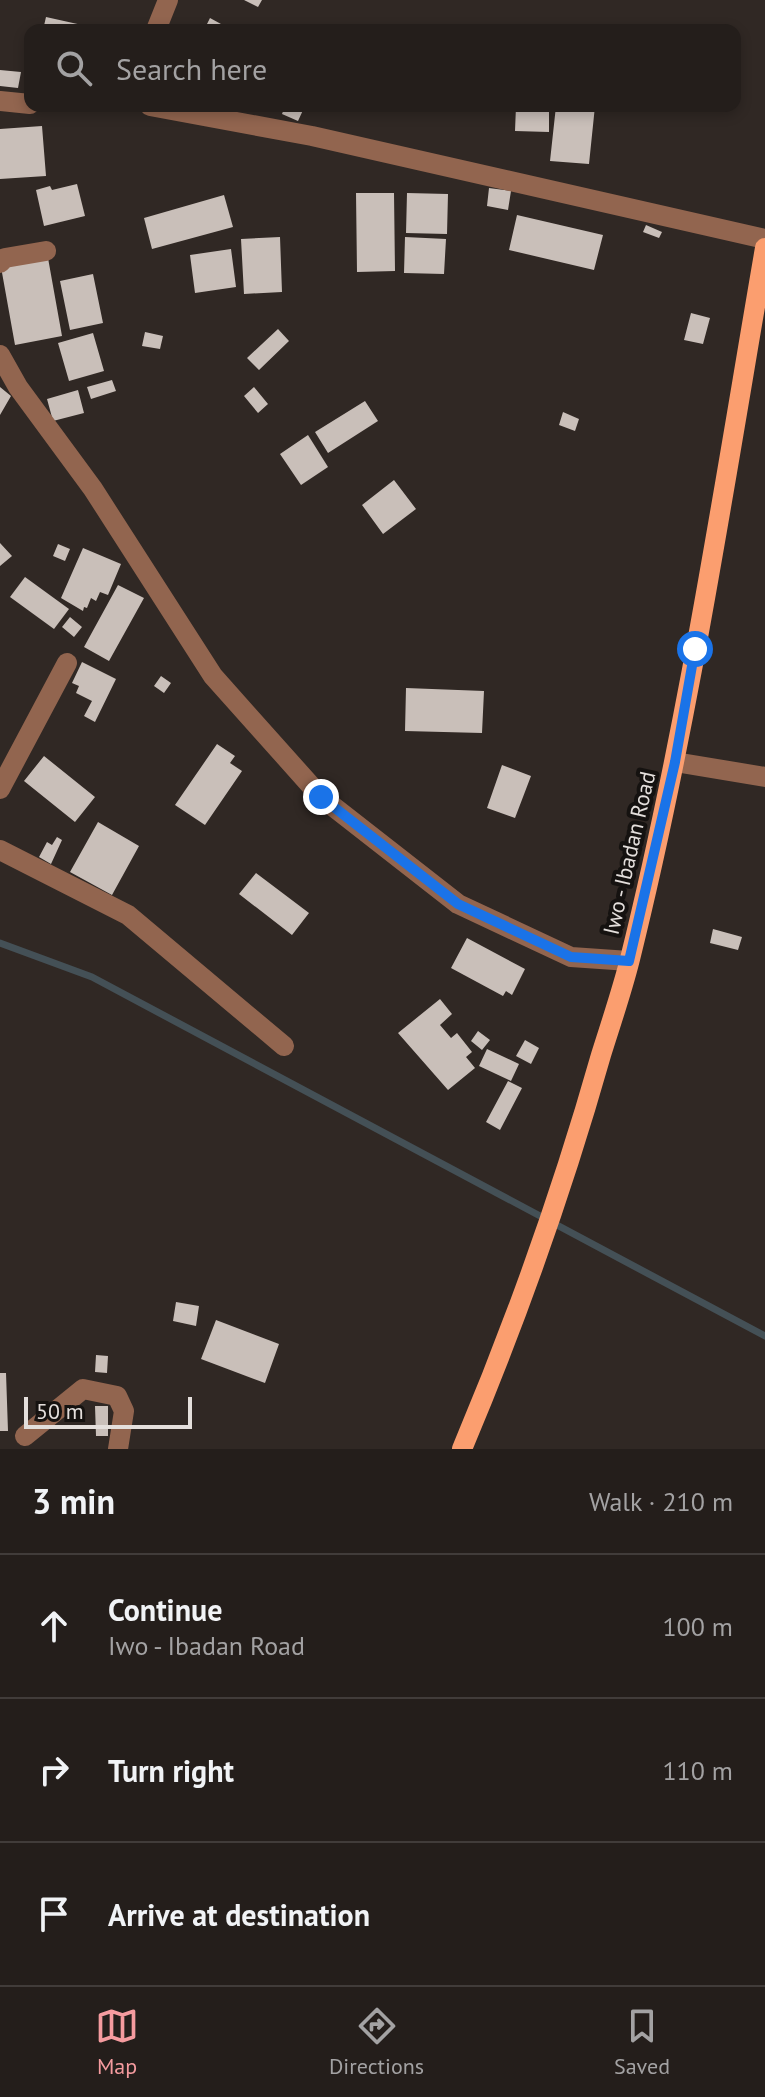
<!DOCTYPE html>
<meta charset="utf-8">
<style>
:root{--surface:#241e1b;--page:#2c2724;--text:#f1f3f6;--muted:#a3a2a3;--line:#413c3a;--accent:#f59b9f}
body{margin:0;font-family:"PT Sans",sans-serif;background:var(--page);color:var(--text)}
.scale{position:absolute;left:24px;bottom:20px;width:168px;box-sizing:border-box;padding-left:8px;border:4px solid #e4dfdc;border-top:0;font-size:22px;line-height:28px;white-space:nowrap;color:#e4dfdc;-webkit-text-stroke:6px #151210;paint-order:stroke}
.stop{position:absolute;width:24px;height:24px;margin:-18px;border:6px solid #1a73e8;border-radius:50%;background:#fff}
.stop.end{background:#1a73e8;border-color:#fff;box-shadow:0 2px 8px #0008}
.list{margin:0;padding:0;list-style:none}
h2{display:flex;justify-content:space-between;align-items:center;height:104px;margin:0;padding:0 32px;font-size:34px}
h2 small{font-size:26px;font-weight:400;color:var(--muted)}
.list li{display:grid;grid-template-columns:52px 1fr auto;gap:24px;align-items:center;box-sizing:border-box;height:144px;padding:0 32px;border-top:2px solid var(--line)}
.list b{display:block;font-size:30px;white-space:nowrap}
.list p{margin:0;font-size:26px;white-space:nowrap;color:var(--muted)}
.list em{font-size:26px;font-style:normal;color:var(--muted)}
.icon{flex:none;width:44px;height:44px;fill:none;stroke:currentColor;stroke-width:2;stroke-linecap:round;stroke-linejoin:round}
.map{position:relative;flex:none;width:765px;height:1449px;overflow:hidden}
.search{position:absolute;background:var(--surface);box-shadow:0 4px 12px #0003;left:24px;right:24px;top:24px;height:88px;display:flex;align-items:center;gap:20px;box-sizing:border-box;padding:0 28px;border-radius:16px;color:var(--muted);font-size:30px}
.sheet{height:536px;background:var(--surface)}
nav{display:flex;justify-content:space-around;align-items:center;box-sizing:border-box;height:112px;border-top:2px solid var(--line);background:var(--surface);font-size:22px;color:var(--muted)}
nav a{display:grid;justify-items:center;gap:4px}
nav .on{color:var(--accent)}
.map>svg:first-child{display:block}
</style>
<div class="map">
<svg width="765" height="1449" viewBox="0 0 765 1449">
<rect width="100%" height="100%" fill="#302824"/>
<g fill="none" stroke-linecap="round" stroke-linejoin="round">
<path stroke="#445056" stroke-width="7" d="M0,943L92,977L765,1336"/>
</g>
<path fill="#c9bfb9" d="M244,0H262L258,7Z
M46,17L100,29L99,30H43Z
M210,18L232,30H204Z
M0,70L21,72L18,88L0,86Z
M285,106L304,108L298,121L282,114Z
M516,106H549V132L515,131Z
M556,106H595L589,164L550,161Z
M42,126L46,176L0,179V129Z
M77,184L85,216L44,226L36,190L50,186L52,190Z
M489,188L511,191L508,210L487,206Z
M356,193H394L395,271L357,272Z
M407,193L448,194L447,234L406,233Z
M224,195L233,227L152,249L144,218Z
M517,215L603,235L594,270L509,250Z
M646,225L662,232L659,238L643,232Z
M280,237L282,292L244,294L241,239Z
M405,237L446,239L444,274L404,273Z
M231,249L236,287L195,293L190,255Z
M48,258L62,336L15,345L1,267Z
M93,274L103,323L70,330L60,281Z
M691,313L710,318L703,344L684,340Z
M278,329L289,341L259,370L247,358Z
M145,332L163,336L160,349L142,346Z
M93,333L104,371L69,381L58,343Z
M112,380L116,391L91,399L87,387Z
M0,387L11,396L0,415Z
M254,387L268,404L258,413L244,396Z
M78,390L84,413L53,421L47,399Z
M365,401L378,421L328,453L315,432Z
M563,412L579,419L575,431L559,425Z
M308,435L328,467L301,485L280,454Z
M394,480L416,509L383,534L362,505Z
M0,543L12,556L0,566Z
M58,544L70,549L65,561L53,556Z
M83,548L121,564L108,595L100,592L96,601L91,598L87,608L84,607L83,611L61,598Z
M25,577L69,609L54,629L10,597Z
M118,585L144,598L109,661L84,647Z
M70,617L82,627L74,637L62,627Z
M82,662L116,679L95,722L84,716L92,701L76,693L79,686L72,683Z
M161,676L171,683L164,693L154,686Z
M406,688L484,691L482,733L405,731Z
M217,744L235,756L230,763L242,771L205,825L175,805Z
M44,756L95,797L75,822L24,781Z
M502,765L531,776L515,818L487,808Z
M98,822L139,846L112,895L70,872Z
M57,837L62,840L51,864L39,857L47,842L52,845Z
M256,873L309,913L292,935L239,894Z
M713,929L742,937L738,950L710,943Z
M467,938L525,969L512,995L506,991L503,996L451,968Z
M440,999L452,1014L440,1025L451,1038L457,1033L472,1052L466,1057L475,1068L448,1090L398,1033Z
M478,1031L490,1040L482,1050L471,1041Z
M525,1040L539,1048L531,1064L516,1056Z
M487,1049L519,1064L511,1081L479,1066Z
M508,1081L522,1088L500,1130L486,1122Z
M176,1302L199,1306L196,1326L173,1321Z
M216,1320L279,1344L265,1383L201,1359Z
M96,1355L108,1356L107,1373L95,1372Z
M0,1373H6L8,1431H0Z
M95,1406H108V1436H96Z"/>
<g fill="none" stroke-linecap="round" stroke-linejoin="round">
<path stroke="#92654f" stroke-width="20" d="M156,30L168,0
M0,101L30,104
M150,106L312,136L765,239
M0,263L5,258L46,251
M0,355L18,387L93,489L213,676L321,797L458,904L571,957L629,961
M675,762L765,777
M0,789L67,663
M0,850L128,915L284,1046
M25,1436L83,1389L117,1396L124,1411L118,1449"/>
<path stroke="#fb9e6f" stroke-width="20" d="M462,1449C516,1321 563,1189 601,1055C611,1023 622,991 630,959C688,725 724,486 765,248"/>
</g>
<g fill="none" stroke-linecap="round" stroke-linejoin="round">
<path stroke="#1a73e8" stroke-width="10" d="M321,797L458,904L571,957L629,961L675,762L695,649"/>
</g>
<g text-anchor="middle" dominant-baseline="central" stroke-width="8" stroke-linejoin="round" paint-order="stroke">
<g font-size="22" fill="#e4dfdc" stroke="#151210">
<text transform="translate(629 853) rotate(-77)">Iwo - Ibadan Road</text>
</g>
</g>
</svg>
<div class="scale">50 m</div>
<div class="stop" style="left:695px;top:649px"></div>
<div class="stop end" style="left:321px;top:797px"></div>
<div class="search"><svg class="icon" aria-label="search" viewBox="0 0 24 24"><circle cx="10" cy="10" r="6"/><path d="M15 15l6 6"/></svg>Search here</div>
</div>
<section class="sheet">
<h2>3 min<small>Walk · 210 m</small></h2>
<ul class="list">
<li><svg class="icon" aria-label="ahead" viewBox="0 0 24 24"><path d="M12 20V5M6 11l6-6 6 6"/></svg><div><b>Continue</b><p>Iwo - Ibadan Road</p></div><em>100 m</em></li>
<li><svg class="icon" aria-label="right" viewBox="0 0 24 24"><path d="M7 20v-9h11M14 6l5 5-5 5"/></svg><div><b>Turn right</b></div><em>110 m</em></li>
<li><svg class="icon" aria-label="arrive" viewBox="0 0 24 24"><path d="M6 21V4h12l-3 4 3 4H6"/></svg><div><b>Arrive at destination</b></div></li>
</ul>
</section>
<nav>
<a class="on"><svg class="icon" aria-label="map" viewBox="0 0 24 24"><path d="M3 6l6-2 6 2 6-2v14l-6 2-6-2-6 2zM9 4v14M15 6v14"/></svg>Map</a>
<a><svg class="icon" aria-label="directions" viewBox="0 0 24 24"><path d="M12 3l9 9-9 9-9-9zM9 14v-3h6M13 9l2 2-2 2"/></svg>Directions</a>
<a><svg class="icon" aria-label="saved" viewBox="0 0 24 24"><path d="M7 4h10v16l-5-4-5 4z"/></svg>Saved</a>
</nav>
